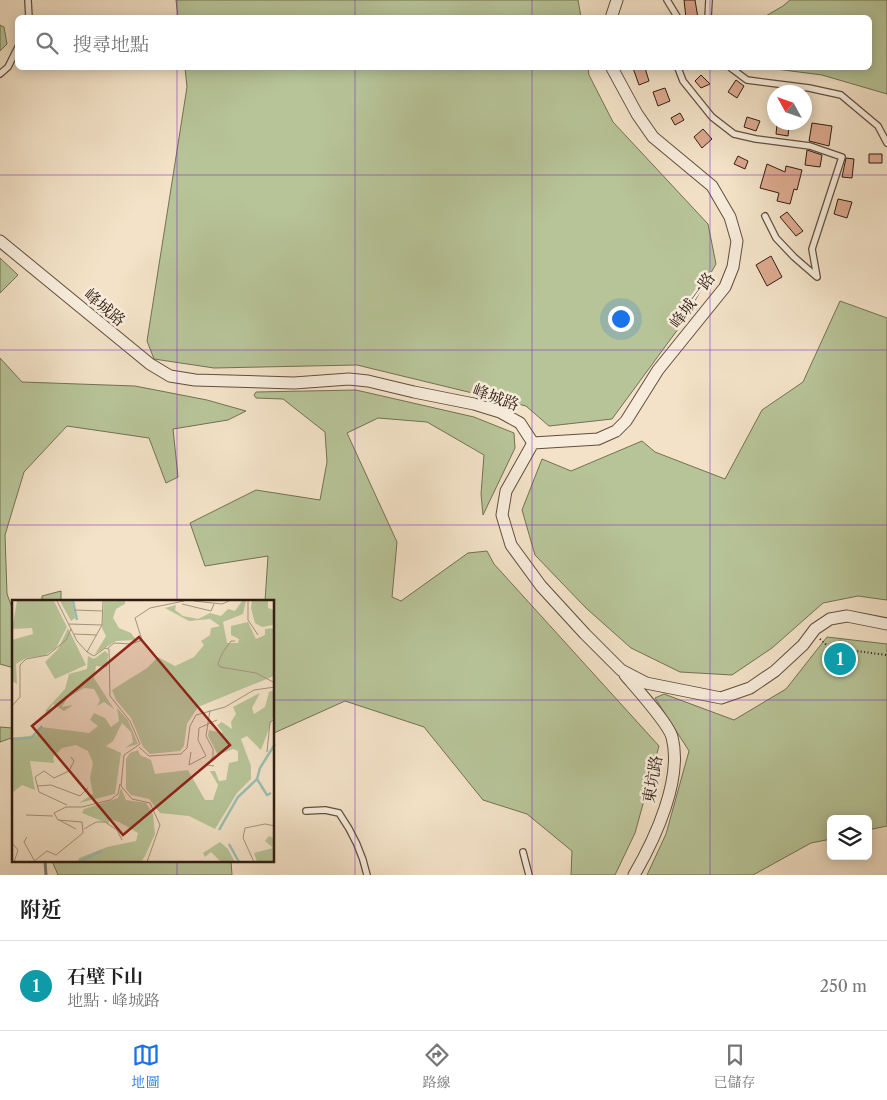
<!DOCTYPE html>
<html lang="zh-TW">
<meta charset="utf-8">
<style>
:root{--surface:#fff;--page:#f2f2f2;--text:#222;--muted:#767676;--line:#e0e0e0;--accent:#1a73e8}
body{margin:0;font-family:"Libre Caslon Text","Noto Serif TC",serif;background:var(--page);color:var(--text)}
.controls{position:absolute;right:15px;bottom:15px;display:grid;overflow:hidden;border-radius:8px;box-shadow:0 2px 12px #0003}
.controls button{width:45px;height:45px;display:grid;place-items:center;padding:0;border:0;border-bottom:1px solid var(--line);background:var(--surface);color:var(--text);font:25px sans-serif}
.compass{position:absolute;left:767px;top:85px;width:45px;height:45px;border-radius:50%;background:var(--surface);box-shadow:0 2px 12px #0003;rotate:310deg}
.you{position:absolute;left:620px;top:318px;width:18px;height:18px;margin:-12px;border:4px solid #fff;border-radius:50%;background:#1a73e8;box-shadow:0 0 0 8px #1a73e833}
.badge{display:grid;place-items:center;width:32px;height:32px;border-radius:50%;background:var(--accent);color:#fff;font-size:16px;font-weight:700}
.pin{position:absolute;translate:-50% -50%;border:2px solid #fff;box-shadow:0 1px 5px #0006}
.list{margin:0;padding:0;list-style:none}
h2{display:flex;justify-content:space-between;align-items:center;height:65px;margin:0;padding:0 20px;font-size:21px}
h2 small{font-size:16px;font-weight:400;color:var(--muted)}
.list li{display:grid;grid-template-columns:32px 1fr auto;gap:15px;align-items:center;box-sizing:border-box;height:90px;padding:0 20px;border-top:1px solid var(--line)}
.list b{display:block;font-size:19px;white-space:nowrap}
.list p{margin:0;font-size:16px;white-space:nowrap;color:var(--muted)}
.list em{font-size:16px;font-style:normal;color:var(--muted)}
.icon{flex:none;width:28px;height:28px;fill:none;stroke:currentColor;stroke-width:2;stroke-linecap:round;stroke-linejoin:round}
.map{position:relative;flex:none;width:887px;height:875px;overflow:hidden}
.search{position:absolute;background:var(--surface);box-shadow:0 2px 12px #0003;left:15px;right:15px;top:15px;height:55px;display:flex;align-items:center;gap:12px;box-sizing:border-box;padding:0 18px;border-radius:8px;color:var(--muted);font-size:19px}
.sheet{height:155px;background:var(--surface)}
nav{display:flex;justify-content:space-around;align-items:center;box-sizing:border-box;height:70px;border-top:1px solid var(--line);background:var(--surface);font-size:14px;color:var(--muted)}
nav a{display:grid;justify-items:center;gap:2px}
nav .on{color:var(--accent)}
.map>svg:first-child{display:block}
</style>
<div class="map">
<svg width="887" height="875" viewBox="0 0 887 875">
<rect width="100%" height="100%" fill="#f3e2c7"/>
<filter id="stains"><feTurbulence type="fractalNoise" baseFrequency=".004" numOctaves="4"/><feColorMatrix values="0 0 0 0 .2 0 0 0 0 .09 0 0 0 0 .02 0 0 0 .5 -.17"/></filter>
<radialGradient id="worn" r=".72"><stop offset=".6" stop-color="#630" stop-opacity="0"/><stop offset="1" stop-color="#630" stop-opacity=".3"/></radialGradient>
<path fill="#b7c498" stroke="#747055" d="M176,0H578L581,17L178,18Z
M790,0H887V94L822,75L768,68H870V18L764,17L783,6Z
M0,25L4,27L7,44L0,51Z
M185,68H588L589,75L613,122L708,224L716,264L681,325L612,419L549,426L526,406L357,365L214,368L154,359L147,341L187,87Z
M0,258L18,275L0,293Z
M840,301L887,318V600L858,596L823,603L772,648L732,675L680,672L631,648L586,608L535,555L522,510L542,459L571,471L642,441L655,452L725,479L762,410L803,382Z
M0,358L22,382L135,386L207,400L246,411L228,420L173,429L178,477L166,483L149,438L67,426L24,472L5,535L7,594L14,613V668L0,664Z
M356,390L474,417L514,433L515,448L483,515L481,494L484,455L427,422L378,418L347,433L397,542L392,597L401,601L468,553L487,551L494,564L659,746L635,833L615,875H571L572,851L527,814L483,800L424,727L345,701L274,733V601H265L268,556L205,566L190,523L256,490L320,500L327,462L325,432L283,399L256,398L254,395L256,392Z
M61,591V601H42V596Z
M827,637L887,644V826L868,830V819H831V839L811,843L753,875H647L666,834L689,751L655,698L664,694L734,720L786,689Z
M0,727L12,728L14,737L0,742Z
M52,861H231L232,875H58Z"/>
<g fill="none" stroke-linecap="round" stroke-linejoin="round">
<path stroke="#707d73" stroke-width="3" d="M45,861L46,875"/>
</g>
<path fill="#dda98f" stroke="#301c12" d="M684,0H695L698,18H686Z
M633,68H645L649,81L639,85Z
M701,75L710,84L701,88L695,81Z
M736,80L744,86L737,98L728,92Z
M665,88L670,101L658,106L653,92Z
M680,113L684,120L675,125L671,118Z
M747,117L760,121L756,131L744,127Z
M812,123L832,126L829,146L809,141Z
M777,125L789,127L788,136L776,134Z
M703,129L712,139L702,148L694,137Z
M807,150L822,155L820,167L805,165Z
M869,154H882V163H869Z
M738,156L748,161L745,169L734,164Z
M846,158L854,159L852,178L842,177Z
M767,164L785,172L786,166L802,170L797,190L794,189L790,204L777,201L779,193L760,188Z
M838,199L852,202L847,218L834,214Z
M787,212L803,231L796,236L780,217Z
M771,256L782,277L767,286L756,265Z"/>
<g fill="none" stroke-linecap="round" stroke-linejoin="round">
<defs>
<path id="service" d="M28,0L29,18
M667,0L678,18
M708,18L709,0
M678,68L683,81L712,117L734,134L756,139L810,146L842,157L812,249L817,277L794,257L776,238L765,216
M731,68L747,80L809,88L841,95L878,126L887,143
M0,74L8,67L18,47
M306,811L325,810L339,813C353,833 362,851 367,875
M523,852L529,875"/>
<path id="minor" d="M611,18L617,0
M0,241L150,364L170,376L195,380L294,383L349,379L368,381L414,392L474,404L500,412L520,423L533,443L506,491L502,515L511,545L541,586L585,634L621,670L646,683L721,698L750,688L775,671L803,645L815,629L830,619L847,616L887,624
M533,443L598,439L616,431L626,421L658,370L725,287L733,267L737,241L730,217L712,186L653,137L637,114L612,68
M625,675C636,688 668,723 672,737C683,779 655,839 634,875"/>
</defs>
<use href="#service" stroke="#614e3f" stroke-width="8"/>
<use href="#minor" stroke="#614e3f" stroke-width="13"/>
<path stroke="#301c12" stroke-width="2" stroke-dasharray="1 2.5" stroke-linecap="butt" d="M820,639L833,651C852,649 868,653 887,655
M837,651L840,658"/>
<use href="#service" stroke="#f7ecdb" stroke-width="5.5"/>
<use href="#minor" stroke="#f7ecdb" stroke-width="11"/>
</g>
<path fill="none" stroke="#7b2cbf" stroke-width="1" stroke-opacity="0.55" d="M177,0V18M355,0V18M532,0V18M710,0V18M177,68V601M355,68V875M532,68V875M710,68V875M0,175H887M0,350H887M0,525H887M0,700H14M274,700H887M177,861V875"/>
<g text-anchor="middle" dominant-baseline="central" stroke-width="5" stroke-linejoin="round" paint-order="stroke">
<g font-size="16" fill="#301c12" stroke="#f7ecdb">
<text transform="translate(692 300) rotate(-54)">峰城一路</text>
<text transform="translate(105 307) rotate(40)">峰城路</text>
<text transform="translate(496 397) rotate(20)">峰城路</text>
<text transform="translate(652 779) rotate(-80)">東坑路</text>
</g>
</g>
<g transform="translate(12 600)">
<rect width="262" height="262" fill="#f3e2c7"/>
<path d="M5,1H42L55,27L44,48L32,56L14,58L4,64L5,84L0,81V40L21,34L20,28L0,29ZM48,1H60L63,18L59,21ZM92,1H113V4L104,9L101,18L107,28L119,33L124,40L104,41L83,54L94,36L90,28ZM230,1H234L231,14L211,22L215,43H226L227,39L219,35V26L236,22L244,39L253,35V29L262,28L261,25L250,27L243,23L239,8L240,1H256V8L262,10V76L186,107L175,124L172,146L168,151L138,154L131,147L119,118L104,100L100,90L135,68L146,57L163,66L182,57L192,45L189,41L198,35L199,28L208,26L198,19L177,21L153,8L164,5L163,10L171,16L186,19L198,13L209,16L216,9L223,11ZM56,28L74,65L43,79L33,62L46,49ZM93,51L96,54L95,67L84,66L82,78L102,109L92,102L85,106L88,100L82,89L72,88L55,98L50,107L61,105L52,111L41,104L37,110L39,114L33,111L53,89L57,74L75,69L76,56L82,59ZM262,90V115L249,150L235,136L229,139L239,166V179L225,193L203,229L177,216L148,213L137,199L119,195L114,189V159L118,153L126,150L128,155L139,160L143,174L176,170L193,200H201L206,185L198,171H203L207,181L214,180L217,163L226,161V151L221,149L206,155L196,136L197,130L211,133L205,125L210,122L220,129L219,122L224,114L221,107L248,93L240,108L242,114L253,107L257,92ZM105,108L116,120L126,144L113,148L121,142L119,132L110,123L101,141L94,146L109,153L103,194L67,203L81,194L78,178L81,163L76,151L64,145L50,148L41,157L42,163L18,161L23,190L10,185L0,193V138L25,135L29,127L77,133L86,126L78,120L82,113L93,118L99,127L107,121ZM109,188L114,200L134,203L141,214L143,234L133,256L129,262H66L67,258L95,247L124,241L126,233L107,222L97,219V224L70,213L72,209L106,198ZM257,236L262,238V262H245L242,253L261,248L253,241ZM208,242L216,249L223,262H209L199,252L193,257L191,253Z" fill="#b7c498"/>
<path fill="none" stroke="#9bbeb4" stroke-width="2.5" d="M61,1L65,20M0,139L19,138L30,126M245,179L255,195L259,193M207,230L226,197L245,179L248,168L263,144M217,244L227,262M66,262L90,251"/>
<path fill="none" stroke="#a5937f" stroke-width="1" d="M45,1L65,41L75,52L82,56L93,48L97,49L98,96L118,121L128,144L112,155L109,186L120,199L138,203L148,225L135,262M182,1L210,4L217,1M236,1V20L246,35M170,4L199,11L202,4M62,10L91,11M57,24L90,25M62,34L85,35M223,41H219L211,52L206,63L208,67L244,73L263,83M96,48L102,43L119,44L130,40L123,18L138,8L172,1M75,52L90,25L91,1M0,106L8,97V65L14,59L36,55L54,40L59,29M198,110L194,136L201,149V157L195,165L202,166M127,147L137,156L169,154L175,148L178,126L184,115L213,107L242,90L263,87M179,152L177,165L194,156L186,140L187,128L205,120M255,152L258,122L263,119M25,186L39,185L68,196L76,188M55,205L27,192L23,177L32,171L42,178L57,171L62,161L59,157M14,215L41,216M47,220L64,229M72,229L84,222H93L105,230L110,240M15,237L12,242L22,260M0,243L6,250L2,262M21,262L35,251L44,255L71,233L70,222L46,220L42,213L54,207H70L98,200L106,194L108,184M242,262L231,238L233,228L253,224L263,226"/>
<path fill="#8f2418" fill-opacity="0.15" stroke="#8f2418" stroke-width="2.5" d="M127,37L218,145L111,235L20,126Z"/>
<rect width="262" height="262" fill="none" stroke="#301c12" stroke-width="2.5"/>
</g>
<rect width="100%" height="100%" filter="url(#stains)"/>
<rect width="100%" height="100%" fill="url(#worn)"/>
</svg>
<div class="controls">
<button><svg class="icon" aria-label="layers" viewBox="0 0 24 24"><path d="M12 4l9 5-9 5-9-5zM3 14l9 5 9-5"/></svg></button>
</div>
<svg class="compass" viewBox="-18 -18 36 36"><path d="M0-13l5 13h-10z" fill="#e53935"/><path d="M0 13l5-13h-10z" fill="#767676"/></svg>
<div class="you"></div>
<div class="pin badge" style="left:840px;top:659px;background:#0f9aa8">1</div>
<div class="search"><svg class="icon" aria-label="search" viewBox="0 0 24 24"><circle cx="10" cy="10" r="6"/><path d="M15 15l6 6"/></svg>搜尋地點</div>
</div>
<section class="sheet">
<h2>附近<small></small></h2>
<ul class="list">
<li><span class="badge" style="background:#0f9aa8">1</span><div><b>石壁下山</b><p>地點 · 峰城路</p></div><em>250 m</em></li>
</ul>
</section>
<nav>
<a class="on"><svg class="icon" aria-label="map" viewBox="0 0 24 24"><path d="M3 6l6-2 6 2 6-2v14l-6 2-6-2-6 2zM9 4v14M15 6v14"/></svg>地圖</a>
<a><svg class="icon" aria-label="directions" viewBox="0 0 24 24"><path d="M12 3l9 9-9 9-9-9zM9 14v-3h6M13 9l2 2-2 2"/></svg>路線</a>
<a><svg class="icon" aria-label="saved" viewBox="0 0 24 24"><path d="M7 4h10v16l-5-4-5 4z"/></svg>已儲存</a>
</nav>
